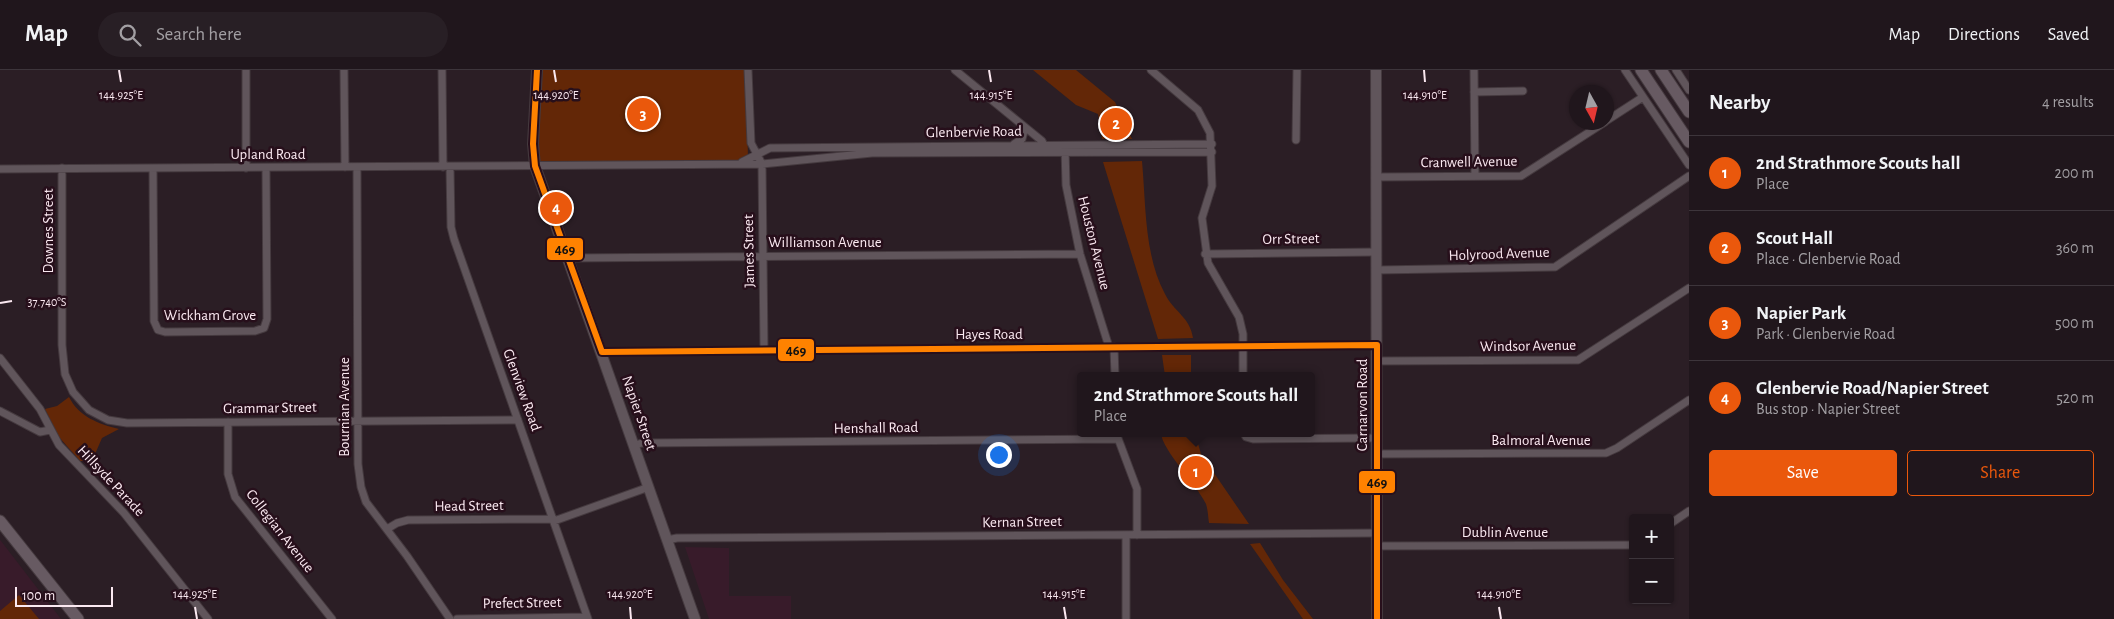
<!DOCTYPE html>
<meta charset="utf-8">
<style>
:root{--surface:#20161c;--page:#281f25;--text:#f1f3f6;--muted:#a29fa3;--line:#3d353b;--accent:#ea580c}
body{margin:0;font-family:"Alegreya Sans",sans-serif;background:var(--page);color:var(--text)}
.controls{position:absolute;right:15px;bottom:15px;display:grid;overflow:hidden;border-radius:5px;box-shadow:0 1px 4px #0004}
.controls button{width:45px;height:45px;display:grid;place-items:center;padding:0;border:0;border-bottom:1px solid var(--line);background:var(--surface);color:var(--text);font:25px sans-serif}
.compass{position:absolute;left:1569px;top:15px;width:45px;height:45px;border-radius:50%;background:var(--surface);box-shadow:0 1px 4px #0004;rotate:172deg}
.scale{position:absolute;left:15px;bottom:12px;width:98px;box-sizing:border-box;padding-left:5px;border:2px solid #fbe9f1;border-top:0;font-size:14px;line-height:18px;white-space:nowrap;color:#fbe9f1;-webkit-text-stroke:4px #270f1b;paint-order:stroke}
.you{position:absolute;left:998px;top:384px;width:18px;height:18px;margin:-12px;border:4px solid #fff;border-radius:50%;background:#1a73e8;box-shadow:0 0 0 8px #1a73e833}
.badge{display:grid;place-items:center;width:32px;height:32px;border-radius:50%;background:var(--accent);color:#fff;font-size:16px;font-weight:700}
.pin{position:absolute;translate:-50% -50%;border:2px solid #fff;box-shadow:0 1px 5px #0006}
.popup{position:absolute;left:1077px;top:302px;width:238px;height:65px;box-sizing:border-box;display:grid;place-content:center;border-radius:5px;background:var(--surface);filter:drop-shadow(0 1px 4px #0005);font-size:16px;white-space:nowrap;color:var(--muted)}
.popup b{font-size:19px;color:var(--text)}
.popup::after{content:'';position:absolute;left:50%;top:100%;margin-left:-10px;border:10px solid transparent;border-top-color:var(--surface)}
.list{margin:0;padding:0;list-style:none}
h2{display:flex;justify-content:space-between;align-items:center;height:65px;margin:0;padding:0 20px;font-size:21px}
h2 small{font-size:16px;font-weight:400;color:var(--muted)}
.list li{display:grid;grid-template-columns:32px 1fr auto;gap:15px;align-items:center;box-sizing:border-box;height:75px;padding:0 20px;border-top:1px solid var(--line)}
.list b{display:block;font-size:19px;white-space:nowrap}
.list p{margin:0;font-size:16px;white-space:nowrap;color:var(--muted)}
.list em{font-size:16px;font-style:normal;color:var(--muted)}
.actions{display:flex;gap:10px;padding:15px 20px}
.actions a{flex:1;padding:11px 0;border:1px solid var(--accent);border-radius:5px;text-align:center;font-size:18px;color:var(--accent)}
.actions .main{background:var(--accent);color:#fff}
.icon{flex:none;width:28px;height:28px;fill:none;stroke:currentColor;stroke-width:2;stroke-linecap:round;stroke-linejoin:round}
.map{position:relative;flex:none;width:1689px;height:549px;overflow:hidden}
header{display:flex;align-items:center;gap:30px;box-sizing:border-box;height:70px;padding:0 25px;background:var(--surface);border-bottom:1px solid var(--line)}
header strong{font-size:24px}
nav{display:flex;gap:28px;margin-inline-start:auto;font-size:18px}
.search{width:350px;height:45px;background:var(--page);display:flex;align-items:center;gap:12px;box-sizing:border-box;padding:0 18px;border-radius:28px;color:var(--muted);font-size:19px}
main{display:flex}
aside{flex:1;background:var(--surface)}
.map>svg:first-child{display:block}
</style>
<header>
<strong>Map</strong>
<div class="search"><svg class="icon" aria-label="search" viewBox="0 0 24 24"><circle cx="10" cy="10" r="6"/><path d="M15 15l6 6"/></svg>Search here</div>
<nav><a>Map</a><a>Directions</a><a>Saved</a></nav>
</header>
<main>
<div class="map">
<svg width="1689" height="549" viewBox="0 0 1689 549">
<rect width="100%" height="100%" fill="#2b1e25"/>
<path fill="#381b2a" d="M0,470L1,471L61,549H0Z
M685,477L729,478V526H791V549H709Z"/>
<path fill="#632707" d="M543,0H746L748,90L535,96Z
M1033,0H1076L1115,32L1132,69H1102L1098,44L1076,35Z
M1142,91C1146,134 1144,185 1165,224C1174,242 1190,247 1193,268L1158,269L1103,92Z
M1162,285H1191V306H1165Z
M69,327C79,347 99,354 119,359L102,368L92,391H80L59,367L45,339L57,336Z
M1161,363H1195L1201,384L1249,454L1209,453C1208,447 1208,440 1206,434C1197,415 1162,380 1161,363Z
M1260,473L1283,510L1313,549H1303L1250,474Z
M19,525L39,549H0V541Z"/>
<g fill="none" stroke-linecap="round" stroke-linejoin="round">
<defs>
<path id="street" d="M246,0V98
M344,0L345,97
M442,0L443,97
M748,0L751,73L762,94L764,279
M955,0L1042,71L1045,77
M1151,0L1198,40L1210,63L1212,116L1202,148L1208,193L1239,247L1243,264V306
M1474,0L1475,106
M1625,0L1689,95
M1676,0L1689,20
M1474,22L1523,21
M1606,51L1643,27
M1296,70L1297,0
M1014,74L1022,69L1024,61L1021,54
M1065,78L1066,115L1080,184L1109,277
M742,92L770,78L1212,74
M357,97L358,394L361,417L366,432L407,486L450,549
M450,97L451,157L454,169L588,549
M62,98V275L65,304L73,322L89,340L108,350L127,353L518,350
M153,98L154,251L158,260L165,262L255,261L264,258L267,249L266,98
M0,99L762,94L872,83L1212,82
M1377,107L1521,106L1605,52
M1205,184L1377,182
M569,188L1080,184
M1377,200L1555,197L1689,106
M1114,277L1115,306
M602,282L1377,275
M0,288L40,339L59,375L124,443L208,549
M1377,291L1578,290L1689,218
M0,341L40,362L50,360
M228,352V404L235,427L332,549
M1116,363L1137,419V465
M1244,363L1246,367L1253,369L1377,368
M635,375L642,373L1118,369
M1377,384L1606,383L1617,378L1689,330
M554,451L649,417
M1670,454L1689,441
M387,459L397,453L408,450L553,449
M1126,465V549
M667,470L677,468L1377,463
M1377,476L1633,475
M457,549L587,547"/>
<path id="secondary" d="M537,0L533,74L535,96L695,549
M1376,0L1377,549"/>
<path id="primary" d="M1641,0L1689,72
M1661,0L1689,42
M0,451L78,549"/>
</defs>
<use href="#street" stroke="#453a3f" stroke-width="9"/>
<use href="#secondary" stroke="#453a3f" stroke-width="12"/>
<use href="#primary" stroke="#453a3f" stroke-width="13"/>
<use href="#street" stroke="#60555b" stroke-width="7"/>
<use href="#secondary" stroke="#60555b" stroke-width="10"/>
<use href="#primary" stroke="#675a62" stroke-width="11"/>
<defs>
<path id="bus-1" d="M537,0L533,74L535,96L602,282
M1377,275V549
M602,282L1377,275"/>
</defs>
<use href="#bus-1" stroke="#270f1b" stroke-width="10"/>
<use href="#bus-1" stroke="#ff8200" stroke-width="6"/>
</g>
<path fill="none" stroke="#fbe9f1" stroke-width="2" d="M119,0L121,12M554,0L556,12M989,0L991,12M1424,0L1425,12M0,233L12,231M195,537L197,549M630,537L631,549M1064,537L1066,549M1499,537L1501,549"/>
<g text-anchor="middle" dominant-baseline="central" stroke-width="5" stroke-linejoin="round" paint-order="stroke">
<g font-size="15" fill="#fbe9f1" stroke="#270f1b">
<text transform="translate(974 62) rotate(-1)">Glenbervie Road</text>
<text x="268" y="84">Upland Road</text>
<text transform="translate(1469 92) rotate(-1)">Cranwell Avenue</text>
<text transform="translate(48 161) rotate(-90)">Downes Street</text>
<text transform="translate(1291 169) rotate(-1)">Orr Street</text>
<text x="825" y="172">Williamson Avenue</text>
<text transform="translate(1094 173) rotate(76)">Houston Avenue</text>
<text transform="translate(749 181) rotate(-91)">James Street</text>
<text transform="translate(1499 184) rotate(-2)">Holyrood Avenue</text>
<text x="210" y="245">Wickham Grove</text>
<text x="989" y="264">Hayes Road</text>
<text transform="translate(1528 276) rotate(-1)">Windsor Avenue</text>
<text transform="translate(522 320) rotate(70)">Glenview Road</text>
<text transform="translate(1362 335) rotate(-90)">Carnarvon Road</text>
<text transform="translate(344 337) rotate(-90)">Bournian Avenue</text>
<text transform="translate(270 338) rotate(-1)">Grammar Street</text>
<text transform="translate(639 343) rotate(71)">Napier Street</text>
<text transform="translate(876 358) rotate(-1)">Henshall Road</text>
<text x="1541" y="370">Balmoral Avenue</text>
<text transform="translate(111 411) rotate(47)">Hillsyde Parade</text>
<text transform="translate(469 436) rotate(-1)">Head Street</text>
<text transform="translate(1022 452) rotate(-1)">Kernan Street</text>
<text transform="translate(280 461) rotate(52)">Collegian Avenue</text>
<text x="1505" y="462">Dublin Avenue</text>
<text transform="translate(522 533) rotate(-1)">Prefect Street</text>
</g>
</g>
<g font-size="12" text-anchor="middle" fill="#fbe9f1" stroke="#270f1b" stroke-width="5" stroke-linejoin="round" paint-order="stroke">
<text x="121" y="29">144.925°E</text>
<text x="556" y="29">144.920°E</text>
<text x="991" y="29">144.915°E</text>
<text x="1425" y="29">144.910°E</text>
<text x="47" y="236">37.740°S</text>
<text x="195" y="528">144.925°E</text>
<text x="630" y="528">144.920°E</text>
<text x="1064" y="528">144.915°E</text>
<text x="1499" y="528">144.910°E</text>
</g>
<g stroke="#270f1b" stroke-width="2">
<rect x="546" y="167" width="38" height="24" rx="5" fill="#ff8200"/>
<rect x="777" y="268" width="38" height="24" rx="5" fill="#ff8200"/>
<rect x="1358" y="400" width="38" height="24" rx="5" fill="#ff8200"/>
</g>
<g font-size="14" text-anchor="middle" font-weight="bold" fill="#111">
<text x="565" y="184">469</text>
<text x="796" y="285">469</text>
<text x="1377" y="417">469</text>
</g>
</svg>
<div class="controls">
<button>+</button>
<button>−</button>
</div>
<svg class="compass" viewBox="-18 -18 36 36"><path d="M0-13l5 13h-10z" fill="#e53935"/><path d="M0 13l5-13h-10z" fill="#a29fa3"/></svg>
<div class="scale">100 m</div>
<div class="you"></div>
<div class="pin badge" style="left:1196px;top:402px">1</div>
<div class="popup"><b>2nd Strathmore Scouts hall</b>Place</div>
<div class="pin badge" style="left:1116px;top:54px">2</div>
<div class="pin badge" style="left:643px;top:44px">3</div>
<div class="pin badge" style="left:556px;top:138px">4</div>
</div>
<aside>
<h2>Nearby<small>4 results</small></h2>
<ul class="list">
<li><span class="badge">1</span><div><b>2nd Strathmore Scouts hall</b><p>Place</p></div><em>200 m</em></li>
<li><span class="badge">2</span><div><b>Scout Hall</b><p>Place · Glenbervie Road</p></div><em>360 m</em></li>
<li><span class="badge">3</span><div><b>Napier Park</b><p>Park · Glenbervie Road</p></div><em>500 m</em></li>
<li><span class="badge">4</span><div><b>Glenbervie Road/Napier Street</b><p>Bus stop · Napier Street</p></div><em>520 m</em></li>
</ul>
<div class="actions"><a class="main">Save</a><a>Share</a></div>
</aside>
</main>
